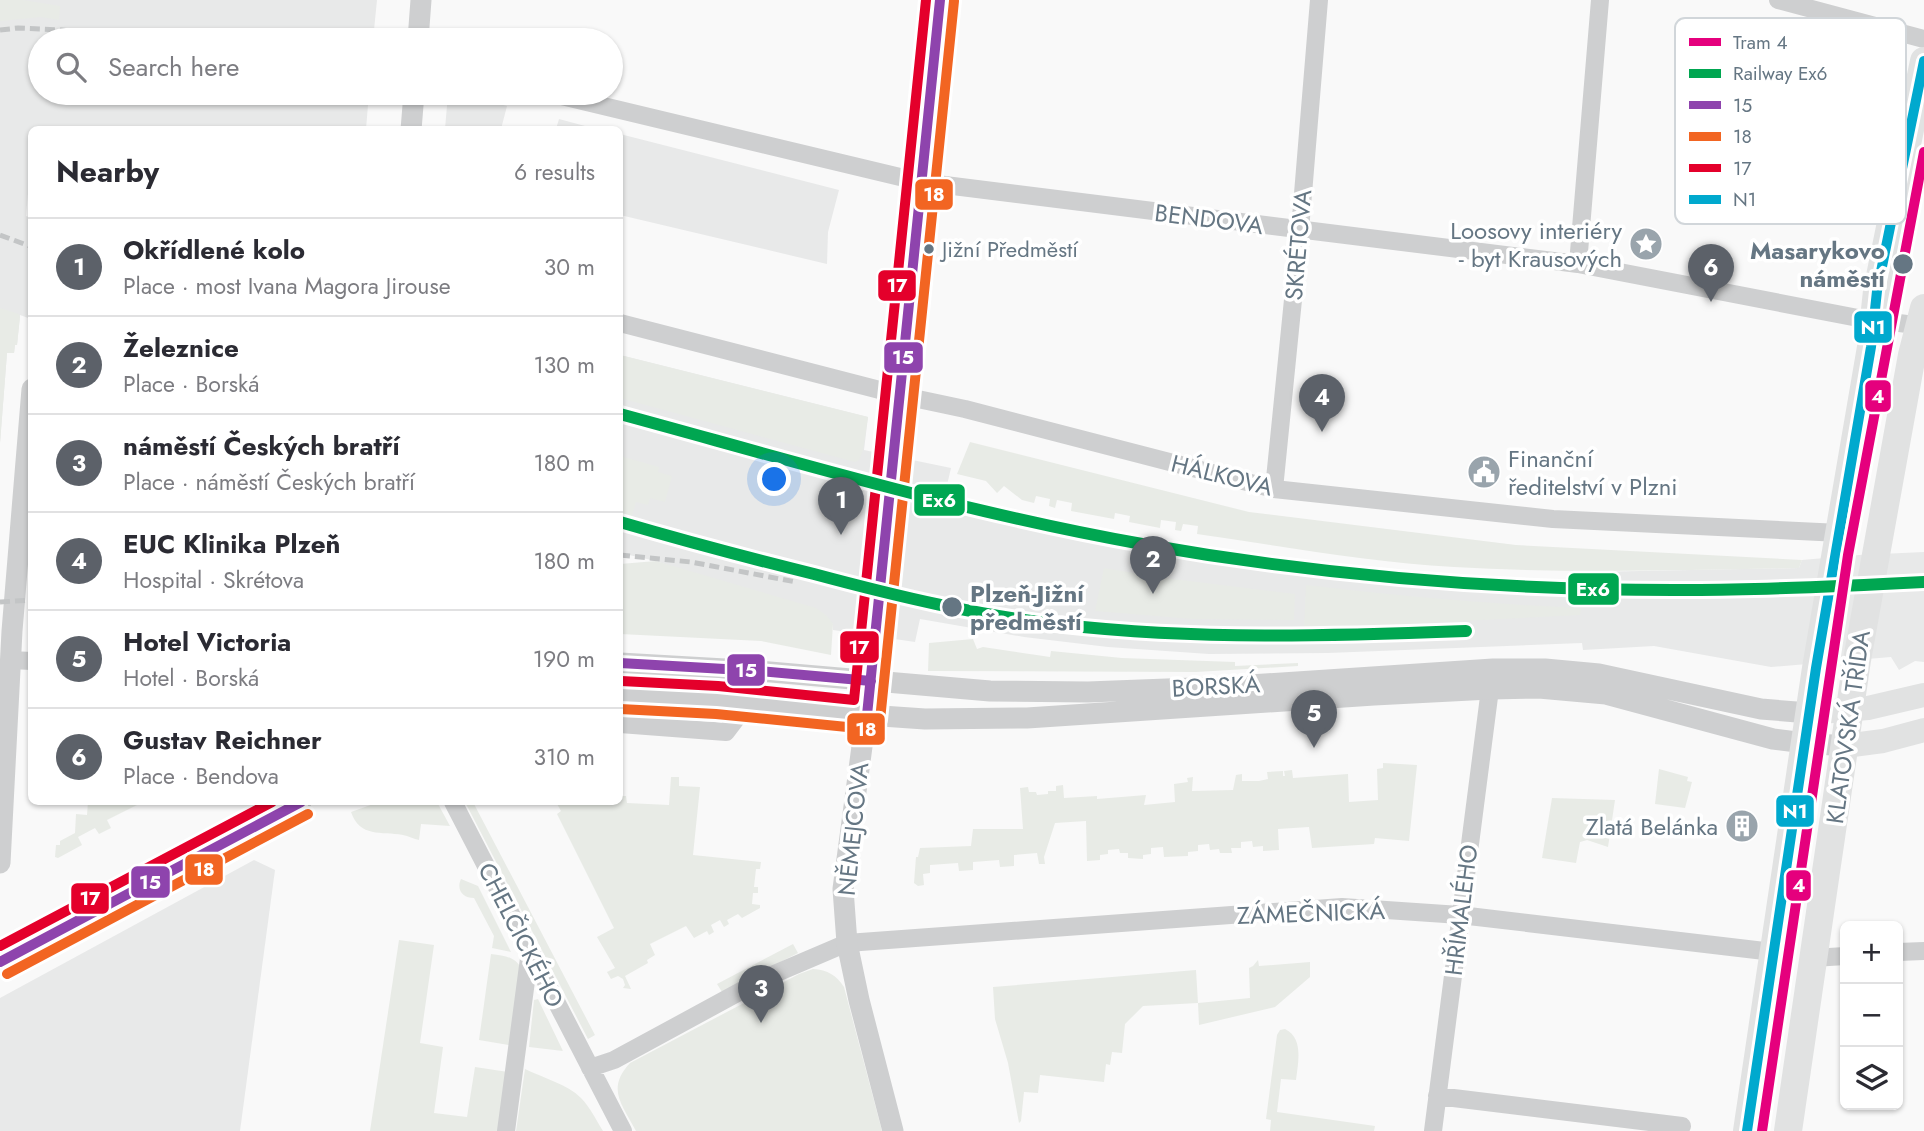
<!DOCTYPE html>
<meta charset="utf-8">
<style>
:root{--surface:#fff;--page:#f7f7f7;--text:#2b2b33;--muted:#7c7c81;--line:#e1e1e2;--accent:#5c6169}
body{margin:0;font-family:Jost,sans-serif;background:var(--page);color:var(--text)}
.controls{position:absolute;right:21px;bottom:21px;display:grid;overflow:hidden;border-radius:10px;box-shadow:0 2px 5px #0004}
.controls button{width:63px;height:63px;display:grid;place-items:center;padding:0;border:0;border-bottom:2px solid var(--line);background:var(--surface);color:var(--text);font:35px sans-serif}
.you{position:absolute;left:775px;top:480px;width:24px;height:24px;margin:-18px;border:5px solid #fff;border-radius:50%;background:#1a73e8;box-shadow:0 0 0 10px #1a73e833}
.badge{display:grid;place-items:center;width:46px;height:46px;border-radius:50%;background:var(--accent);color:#fff;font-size:23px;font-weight:700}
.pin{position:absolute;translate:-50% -58px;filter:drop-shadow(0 2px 4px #0008)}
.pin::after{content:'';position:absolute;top:37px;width:24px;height:21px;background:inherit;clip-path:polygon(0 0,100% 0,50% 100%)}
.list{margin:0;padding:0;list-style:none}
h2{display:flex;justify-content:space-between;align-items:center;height:91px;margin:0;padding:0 28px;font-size:30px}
h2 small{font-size:23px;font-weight:400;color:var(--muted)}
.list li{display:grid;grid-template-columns:46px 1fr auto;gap:21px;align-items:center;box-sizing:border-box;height:98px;padding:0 28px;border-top:2px solid var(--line)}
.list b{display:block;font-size:26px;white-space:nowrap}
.list p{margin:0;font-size:23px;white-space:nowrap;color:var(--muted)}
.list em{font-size:23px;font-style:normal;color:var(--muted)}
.icon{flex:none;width:38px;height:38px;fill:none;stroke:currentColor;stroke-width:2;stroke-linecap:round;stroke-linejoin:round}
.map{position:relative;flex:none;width:1924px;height:1131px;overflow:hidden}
.search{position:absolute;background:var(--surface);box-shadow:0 2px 5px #0004;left:28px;top:28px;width:595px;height:77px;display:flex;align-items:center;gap:18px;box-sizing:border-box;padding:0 24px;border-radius:38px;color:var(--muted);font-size:26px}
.panel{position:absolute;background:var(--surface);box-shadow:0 2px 5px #0004;left:28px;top:126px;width:595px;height:679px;border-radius:10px}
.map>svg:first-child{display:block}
</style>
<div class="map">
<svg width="1924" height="1131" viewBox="0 0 1924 1131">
<rect width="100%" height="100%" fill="#f9f9f9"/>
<path fill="#e8e9e9" d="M0,0H377L373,40H40V93H369L366,129L32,130L31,184L28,194L26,216L31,218V319L20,315L17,345H15L14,353H7L0,443Z
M448,94L477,98L507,106L501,129H445Z
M559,119L585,126L601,129H556Z
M620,134L839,190L828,232L827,264L620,215Z
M620,355L868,417L864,450L951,468L944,498L1086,528L1202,549L1340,567L1427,576L1588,583L1589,572L1799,568L1802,560L1859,555L1924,552V662L1915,661L1899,670L1891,657L1771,667L1654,646L1583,650L1582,643L1328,653L1209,654L1108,647L1024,637L920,619L915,642L833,630V624L656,561L620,553Z
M254,860L275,870L240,1131H0V998Z"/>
<path fill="#e8ebe6" d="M0,0H23L60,6L59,20L41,17L0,21Z
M0,308L19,314L20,317L17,345H15L14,353H7L0,443Z
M620,355L868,417L863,450L859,460L855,462L620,398Z
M970,442L1249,512L1516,545L1802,560L1799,568C1684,570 1569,574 1454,567C1368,562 1282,546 1197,534L1198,526L1183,524L1181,531L1175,530L1176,522L1161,520L1160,528L1129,522L1130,516L1115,513L1114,519L1071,511L1072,503L1057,500L1055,508L1049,506L1050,499L1036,496L1034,503L1022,500L1004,486L997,493L986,481L957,474Z
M620,456L659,467L658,472L672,476L665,502L650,498L648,505L636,502L631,518L620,514Z
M656,561L816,608L827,616L833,624L831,655L761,641L620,634V564Z
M1104,568L1157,577L1295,594L1294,620L1193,619L1095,611Z
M1306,585C1398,596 1489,604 1581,608L1580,615L1304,629Z
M973,639L977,649L983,647L1050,657L1051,651L1122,658L1235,662V666L1298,663V666L1196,672L928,671L929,643Z
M620,672L663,675L665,681L661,683L620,686Z
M1383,763L1417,765L1409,841L1375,838L1374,844L1312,848L1309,827L1278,829L1279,850L1263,851V846L1253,847L1252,841L1241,842V848H1231L1232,853H1220L1219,849L1210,850L1209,844L1198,845V851L1188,852V856L1164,857L1163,847L1151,848V854L1143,855V859L1128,858V853H1120L1119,849L1108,850V854L1100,855V860L1087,861L1086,821L1055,823L1044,857L1045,864H1039L1037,853L1014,855V866L1000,867L999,860L973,862V870L959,871L958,863L930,865V873L923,874L924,885L918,886L914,883L916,857H918L920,848L971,846L973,829H1023L1020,788L1028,787L1029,792H1036L1037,795L1048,794V791H1056V786L1063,785L1064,798L1097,796V799L1146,795L1144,805L1175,802L1174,784L1188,782L1187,778L1193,777L1192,791L1233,790L1236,775L1242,774V781H1259L1268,779L1267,772L1283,771V776H1285L1284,771L1292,770L1293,778L1348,774L1349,802L1378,800L1377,769L1383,768Z
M1659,769L1688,777L1687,781L1692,782L1685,808L1655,804Z
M671,777H679V786L700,787L693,855L761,862L760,869H756L754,887H758V893H753L752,904L760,905V908L742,918L738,914L727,920L729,924L724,927L720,920L711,925L714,932L709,935L707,931L694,938L686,926L650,944L655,955L647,960L648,963L625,976L631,989L623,988L625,985L623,979L618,976L611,979L607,972L615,968L597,937L614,928L557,814L561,811L556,802H620V796H626L627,803L669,805Z
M1552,798L1615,800L1608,847L1587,840L1580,842L1576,863L1542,858Z
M88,802H143L107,820L111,828L99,834L95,828L78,837L82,845L58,858L55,857L56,845H60V841L75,833L76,814L87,815Z
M379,802H437L450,826L421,824L419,840C414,839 408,836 403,835C381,831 360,838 351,812Z
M465,802H473L595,1035L588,1039Z
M461,879L478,886L511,952L492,948L494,936L474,898C463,898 456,890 461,879Z
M399,940L434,945L420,1043L443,1047L434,1113L467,1117L475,1067L508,1072L499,1131H370Z
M793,944L798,953L722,992L717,984Z
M491,954C505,956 514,956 522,969L514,1046L479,1040Z
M1258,960L1259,966L1310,962V977L1275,1007L1199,1025L1198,1003L1143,1006L1125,1024L1122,1053L1112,1052L1110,1065L1106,1064L1104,1082L1040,1075L1038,1093L1024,1092L1021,1121L1019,1123L1008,1063L995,1019L993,987L1196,970L1198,1003L1250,998L1249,968L1253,966Z
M813,969C828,970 836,975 844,987L882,1131H636C622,1104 606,1089 630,1063L799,974Z
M538,999L563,1051L529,1047L534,1000Z
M1285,1029C1304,1038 1298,1063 1296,1080L1281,1079L1277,1112L1375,1126L1374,1131H1270L1271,1120L1266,1119L1277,1035L1280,1030Z
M525,1069C543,1078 567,1084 581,1098C590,1107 596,1120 603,1131H516Z"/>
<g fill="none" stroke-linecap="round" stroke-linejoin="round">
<path stroke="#cecfd0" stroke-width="18" d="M1778,0L1924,39
M549,93L921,182L1578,264L1858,318L1924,326
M1578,264L1600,0
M620,323L899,395L965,409L1274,489L1553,519L1840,533
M1274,489L1300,230L1319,0
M10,660L32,661
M620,724L726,732L748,703
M453,802L623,1131
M1898,952L1924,951
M1813,958L1845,956
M590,1068L614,1060L765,978L847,943L1342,907L1460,915L1773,952
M1437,1096L1682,1126
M506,1131L530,951
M1433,1131L1490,689"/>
<path stroke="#cecfd0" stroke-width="21" d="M418,40L421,0
M411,130L414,93
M620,663L760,671L990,691L1088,692L1219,687L1493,669H1545L1599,674L1761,709L1809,713
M620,695L717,700L867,715L925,719L1027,718L1374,695L1490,689L1539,688L1606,694L1773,739L1805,743L1845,746
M0,863L12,631L32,389
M0,962L301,802
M893,1131L859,1000L847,943L843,889L875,649L894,456L903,355L940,0"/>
<path stroke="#e1e2e2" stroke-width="24" d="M1809,713L1868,708L1924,695
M1845,746L1883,741L1924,730"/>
<path stroke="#e1e2e2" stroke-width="28" d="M1747,1131L1816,668L1871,347L1877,291L1924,61
M1788,1131L1857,660L1912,355L1924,308"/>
<path stroke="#c3c5c6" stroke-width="5" stroke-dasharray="10 5" stroke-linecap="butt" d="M0,30L18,28L61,30L162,39
M0,235L32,247
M620,555L691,562L796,582
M0,602L32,600"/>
<defs>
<path id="bus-1" d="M620,663L760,671L871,681
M867,715L940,0
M0,962L301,802"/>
<path id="bus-2" d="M620,709L716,714L867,729L875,727L880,720L954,1
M7,974L308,814"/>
<path id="bus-3" d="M621,681L718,686L854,700L926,0
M0,946L272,802"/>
<path id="bus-4" d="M1747,1131L1816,668L1871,347L1877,291L1924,61"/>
</defs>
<use href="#bus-1" stroke="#fff" stroke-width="16"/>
<use href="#bus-2" stroke="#fff" stroke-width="16"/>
<use href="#bus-3" stroke="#fff" stroke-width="16"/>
<use href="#bus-4" stroke="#fff" stroke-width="16"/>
<use href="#bus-1" stroke="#8e44ad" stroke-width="10"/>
<use href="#bus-2" stroke="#f26522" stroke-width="10"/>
<use href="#bus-3" stroke="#e4002b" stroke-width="10"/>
<use href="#bus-4" stroke="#00a9ce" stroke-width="10"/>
<defs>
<path id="rail-1" d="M620,414C793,461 966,513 1142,544C1323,576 1508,591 1691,590C1769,590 1847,586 1924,582
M620,522C685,541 749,558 814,574C896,596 979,616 1064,625C1197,640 1332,636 1466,631"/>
</defs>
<use href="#rail-1" stroke="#fff" stroke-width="18"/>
<use href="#rail-1" stroke="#00a651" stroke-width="12"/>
<defs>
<path id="tram-1" d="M1762,1131L1848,555L1924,152"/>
</defs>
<use href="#tram-1" stroke="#fff" stroke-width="16"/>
<use href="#tram-1" stroke="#e5007d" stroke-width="10"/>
</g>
<defs>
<symbol id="sight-disc" viewBox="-11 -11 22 22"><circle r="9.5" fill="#99a4ac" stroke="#fff"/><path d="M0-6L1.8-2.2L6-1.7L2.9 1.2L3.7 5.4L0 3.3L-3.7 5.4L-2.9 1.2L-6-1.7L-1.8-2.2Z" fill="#fff"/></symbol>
<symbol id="civic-disc" viewBox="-11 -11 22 22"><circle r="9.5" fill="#99a4ac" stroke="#fff"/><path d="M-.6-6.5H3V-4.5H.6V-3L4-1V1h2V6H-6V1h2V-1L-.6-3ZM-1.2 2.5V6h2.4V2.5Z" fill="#fff"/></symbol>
<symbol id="building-disc" viewBox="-11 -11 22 22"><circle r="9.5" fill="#99a4ac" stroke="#fff"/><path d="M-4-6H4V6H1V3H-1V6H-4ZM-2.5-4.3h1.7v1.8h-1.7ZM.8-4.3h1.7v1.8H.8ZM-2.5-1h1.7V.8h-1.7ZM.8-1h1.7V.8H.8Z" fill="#fff"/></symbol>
</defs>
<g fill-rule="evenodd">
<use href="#sight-disc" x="1627" y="225" width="38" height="38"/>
<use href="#civic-disc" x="1465" y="453" width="38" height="38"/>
<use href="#building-disc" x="1723" y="807" width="38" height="38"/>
</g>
<g fill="#657683" stroke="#fff" stroke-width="2.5">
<circle cx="929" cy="249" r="6"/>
<circle cx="1903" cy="264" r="11"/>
<circle cx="952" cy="607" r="11"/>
</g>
<g text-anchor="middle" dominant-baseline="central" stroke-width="7" stroke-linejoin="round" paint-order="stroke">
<g font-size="22" fill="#657683" stroke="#fff" text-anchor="start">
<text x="942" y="249">Jižní Předměstí</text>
</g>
<g font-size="24" fill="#657683" stroke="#fff">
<text transform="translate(1209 219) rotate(7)">BENDOVA</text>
<text transform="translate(1298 245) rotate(-85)">SKRÉTOVA</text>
<text transform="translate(1222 475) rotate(14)">HÁLKOVA</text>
<text transform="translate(1216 686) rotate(-3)">BORSKÁ</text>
<text transform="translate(1848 727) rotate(-82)">KLATOVSKÁ TŘÍDA</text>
<text transform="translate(853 829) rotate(-84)">NĚMEJCOVA</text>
<text transform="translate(1461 910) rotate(-83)">HŘÍMALÉHO</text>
<text transform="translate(1311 913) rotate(-2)">ZÁMEČNICKÁ</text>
<text transform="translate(521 935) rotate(63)">CHELČICKÉHO</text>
</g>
<g font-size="24" fill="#657683" stroke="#fff" text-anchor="end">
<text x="1622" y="230">Loosovy interiéry<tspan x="1622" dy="28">- byt Krausových</tspan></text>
<text x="1508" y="458" text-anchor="start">Finanční<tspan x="1508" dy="28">ředitelství v Plzni</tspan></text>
<text x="1718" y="826">Zlatá Belánka</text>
</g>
<g font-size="24" font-weight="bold" fill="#657683" stroke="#fff" text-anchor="end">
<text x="1885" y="250">Masarykovo<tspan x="1885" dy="28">náměstí</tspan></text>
<text x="970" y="593" text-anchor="start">Plzeň-Jižní<tspan x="970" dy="28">předměstí</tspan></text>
</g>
</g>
<rect x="1675" y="18" width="231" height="206" rx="10" fill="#fff" stroke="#d1d6da" stroke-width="2"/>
<rect x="1689" y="38" width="32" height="8" fill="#e5007d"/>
<rect x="1689" y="69" width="32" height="9" fill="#00a651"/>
<rect x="1689" y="101" width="32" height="8" fill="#8e44ad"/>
<rect x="1689" y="132" width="32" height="9" fill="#f26522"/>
<rect x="1689" y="164" width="32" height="8" fill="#e4002b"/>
<rect x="1689" y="195" width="32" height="9" fill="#00a9ce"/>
<g font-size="19" fill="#657683">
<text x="1733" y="49">Tram 4</text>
<text x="1733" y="80">Railway Ex6</text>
<text x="1733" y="112">15</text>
<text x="1733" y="143">18</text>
<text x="1733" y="175">17</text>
<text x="1733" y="206">N1</text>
</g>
<g stroke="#fff" stroke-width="2.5">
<rect x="914" y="178" width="40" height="33" rx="7" fill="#f26522"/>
<rect x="877" y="269" width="40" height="33" rx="7" fill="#e4002b"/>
<rect x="1853" y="310" width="40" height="34" rx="7" fill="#00a9ce"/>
<rect x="883" y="341" width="41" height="33" rx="7" fill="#8e44ad"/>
<rect x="1864" y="379" width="28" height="34" rx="7" fill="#e5007d"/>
<rect x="913" y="483" width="53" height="34" rx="7" fill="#00a651"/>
<rect x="1567" y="572" width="53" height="34" rx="7" fill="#00a651"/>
<rect x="839" y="630" width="41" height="34" rx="7" fill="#e4002b"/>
<rect x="726" y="653" width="40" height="34" rx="7" fill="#8e44ad"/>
<rect x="846" y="712" width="40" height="34" rx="7" fill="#f26522"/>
<rect x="1775" y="794" width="40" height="34" rx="7" fill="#00a9ce"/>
<rect x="184" y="853" width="40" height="33" rx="7" fill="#f26522"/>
<rect x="130" y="865" width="41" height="34" rx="7" fill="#8e44ad"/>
<rect x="1785" y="869" width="27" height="33" rx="7" fill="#e5007d"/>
<rect x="70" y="882" width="40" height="33" rx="7" fill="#e4002b"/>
</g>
<g font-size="19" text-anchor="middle" font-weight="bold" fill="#fff">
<text x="934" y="201">18</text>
<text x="897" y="292">17</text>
<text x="1873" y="334">N1</text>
<text x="903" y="364">15</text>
<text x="1878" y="403">4</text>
<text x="939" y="507">Ex6</text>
<text x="1593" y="596">Ex6</text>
<text x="859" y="654">17</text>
<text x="746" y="677">15</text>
<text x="866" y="736">18</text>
<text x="1795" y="818">N1</text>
<text x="204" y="876">18</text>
<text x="150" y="889">15</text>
<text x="1799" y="892">4</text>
<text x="90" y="905">17</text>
</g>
</svg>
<div class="controls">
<button>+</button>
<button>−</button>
<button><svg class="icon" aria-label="layers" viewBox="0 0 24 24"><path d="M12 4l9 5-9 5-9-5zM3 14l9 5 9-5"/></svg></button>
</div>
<div class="you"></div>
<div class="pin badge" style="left:841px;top:535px">1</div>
<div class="pin badge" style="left:1153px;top:594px">2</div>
<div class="pin badge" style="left:761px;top:1023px">3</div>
<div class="pin badge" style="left:1322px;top:432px">4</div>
<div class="pin badge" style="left:1314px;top:748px">5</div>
<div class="pin badge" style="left:1711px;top:302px">6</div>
<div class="search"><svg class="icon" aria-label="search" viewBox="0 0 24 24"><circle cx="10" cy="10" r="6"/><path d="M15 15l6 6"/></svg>Search here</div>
<section class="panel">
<h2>Nearby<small>6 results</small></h2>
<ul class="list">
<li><span class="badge">1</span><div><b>Okřídlené kolo</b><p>Place · most Ivana Magora Jirouse</p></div><em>30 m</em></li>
<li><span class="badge">2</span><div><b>Železnice</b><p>Place · Borská</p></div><em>130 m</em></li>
<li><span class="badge">3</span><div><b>náměstí Českých bratří</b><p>Place · náměstí Českých bratří</p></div><em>180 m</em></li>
<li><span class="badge">4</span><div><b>EUC Klinika Plzeň</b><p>Hospital · Skrétova</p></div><em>180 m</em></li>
<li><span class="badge">5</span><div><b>Hotel Victoria</b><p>Hotel · Borská</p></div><em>190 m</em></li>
<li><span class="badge">6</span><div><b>Gustav Reichner</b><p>Place · Bendova</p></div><em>310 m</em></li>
</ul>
</section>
</div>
